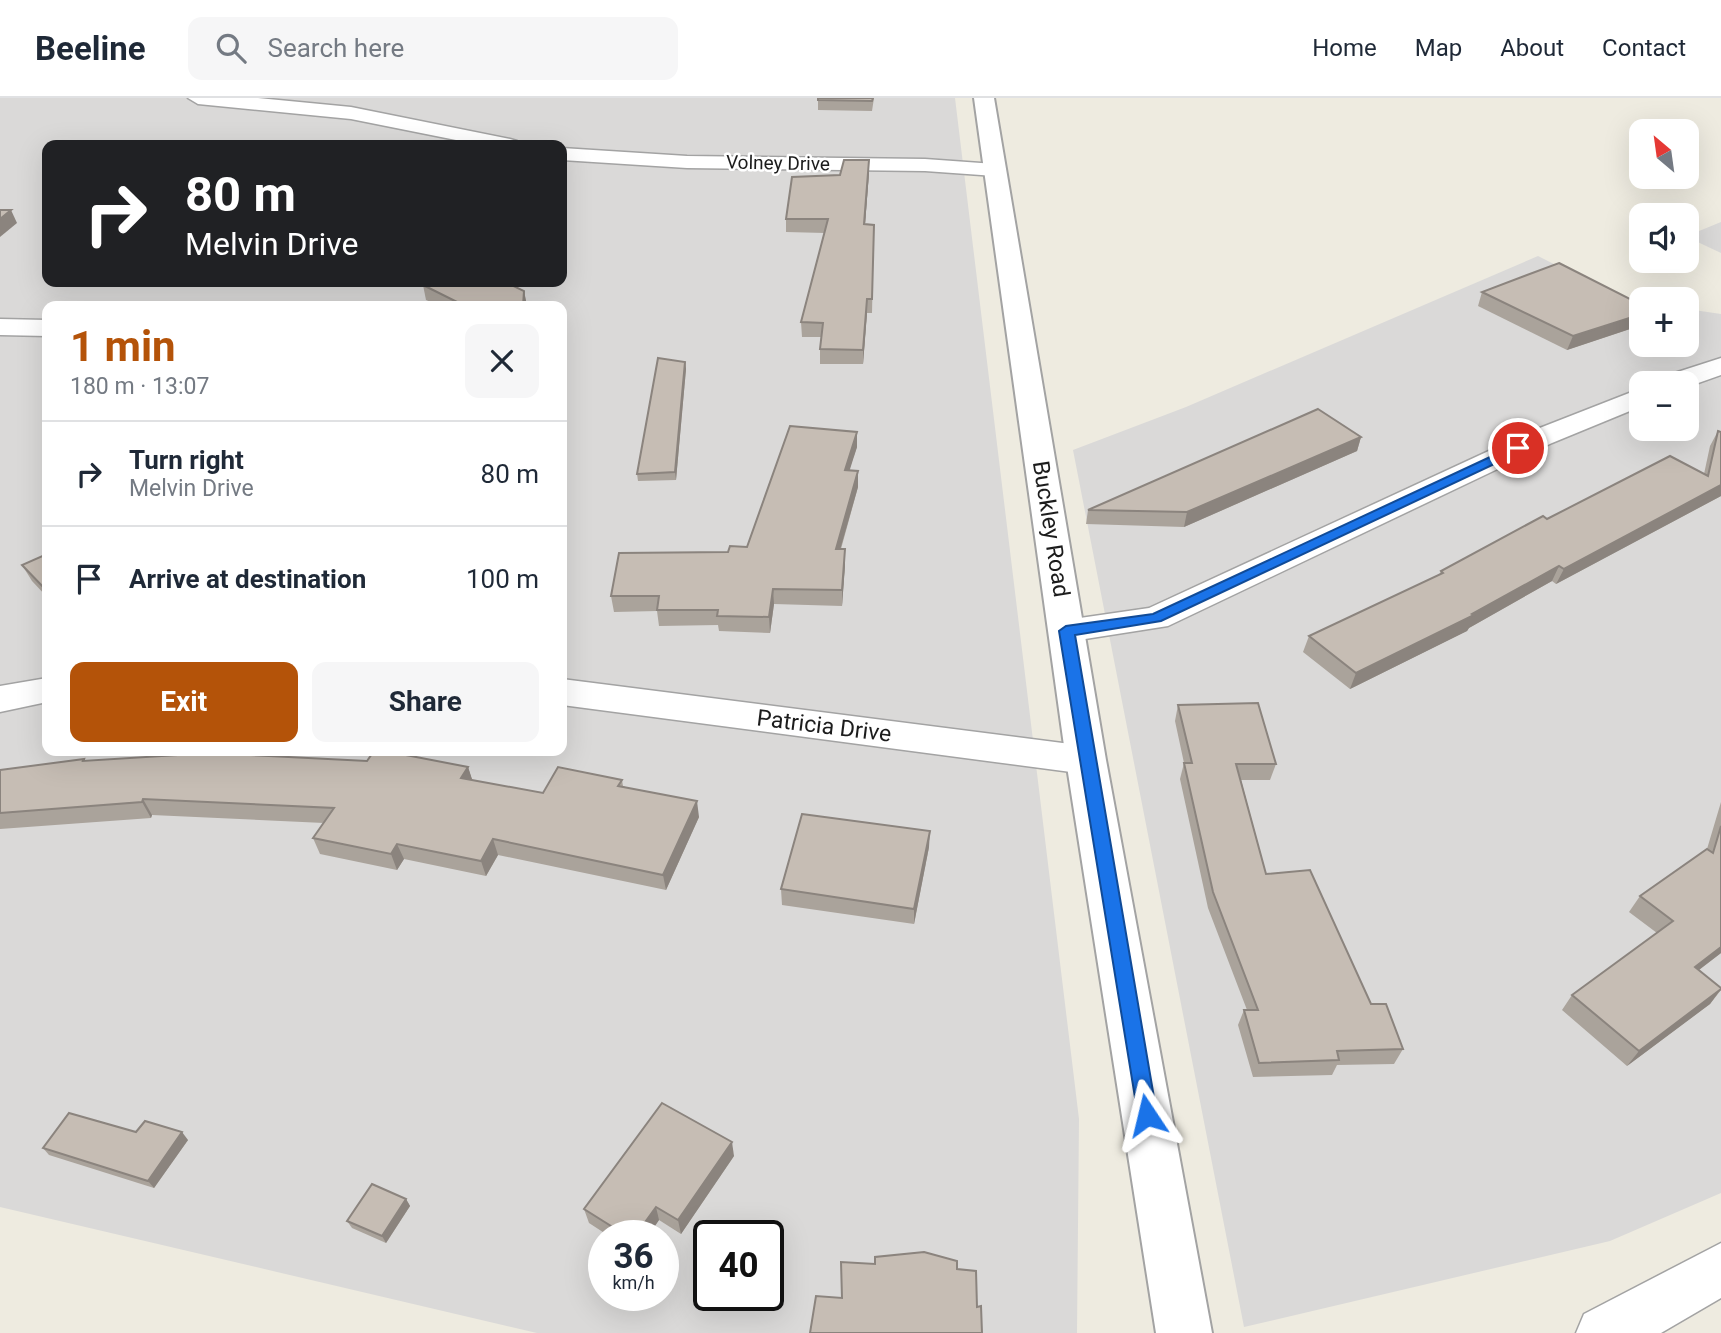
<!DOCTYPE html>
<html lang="en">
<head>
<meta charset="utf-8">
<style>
  :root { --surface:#fff; --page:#f6f6f7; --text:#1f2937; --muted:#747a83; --line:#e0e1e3; --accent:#b45309 }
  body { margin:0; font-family:Roboto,sans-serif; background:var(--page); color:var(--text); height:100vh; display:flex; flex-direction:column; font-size:26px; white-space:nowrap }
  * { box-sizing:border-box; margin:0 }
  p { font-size:23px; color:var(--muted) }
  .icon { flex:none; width:38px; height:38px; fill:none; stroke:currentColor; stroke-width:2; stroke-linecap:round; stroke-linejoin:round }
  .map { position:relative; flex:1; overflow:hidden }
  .drawer { position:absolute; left:42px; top:203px; width:525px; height:455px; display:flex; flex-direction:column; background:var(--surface); border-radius:14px; box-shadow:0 7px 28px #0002 }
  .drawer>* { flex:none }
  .hud { position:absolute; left:42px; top:42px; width:525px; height:147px; border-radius:14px; box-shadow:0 7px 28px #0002; background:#202124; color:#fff; overflow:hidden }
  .needle { width:46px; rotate:331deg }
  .buttons { position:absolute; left:1629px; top:21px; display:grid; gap:14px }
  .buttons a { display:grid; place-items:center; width:70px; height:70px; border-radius:14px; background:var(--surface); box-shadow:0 7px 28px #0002; font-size:35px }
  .speed { position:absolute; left:588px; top:1122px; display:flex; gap:14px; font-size:35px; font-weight:700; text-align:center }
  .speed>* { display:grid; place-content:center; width:91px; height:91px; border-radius:50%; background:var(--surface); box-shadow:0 7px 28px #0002; line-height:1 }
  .speed small { font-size:18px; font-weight:400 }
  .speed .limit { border:4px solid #111; border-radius:10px; background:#fff; color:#111 }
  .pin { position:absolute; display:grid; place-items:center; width:60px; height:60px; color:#fff; margin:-30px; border:4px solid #fff; border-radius:50%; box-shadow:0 2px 7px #0007 }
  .me { position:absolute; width:77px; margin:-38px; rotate:350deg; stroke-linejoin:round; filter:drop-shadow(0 0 5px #0008) }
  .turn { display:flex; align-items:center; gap:24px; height:147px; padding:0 28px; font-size:32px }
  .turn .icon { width:91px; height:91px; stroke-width:2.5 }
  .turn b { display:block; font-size:49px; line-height:60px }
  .round { display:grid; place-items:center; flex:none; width:74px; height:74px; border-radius:14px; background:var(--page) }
  .head { display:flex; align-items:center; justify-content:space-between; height:119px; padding:0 28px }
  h1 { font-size:42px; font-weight:700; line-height:52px; color:var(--accent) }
  .action { display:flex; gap:14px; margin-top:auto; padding:14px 28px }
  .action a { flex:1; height:80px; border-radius:14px; background:var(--accent); color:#fff; font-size:28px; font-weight:700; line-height:80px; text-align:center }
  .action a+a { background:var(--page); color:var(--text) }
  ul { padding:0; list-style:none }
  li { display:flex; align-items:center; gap:21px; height:105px; padding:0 28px; border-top:2px solid var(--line) }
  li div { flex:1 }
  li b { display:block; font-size:26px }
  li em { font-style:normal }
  header { display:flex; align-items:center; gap:42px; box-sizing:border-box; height:98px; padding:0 35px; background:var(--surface); border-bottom:2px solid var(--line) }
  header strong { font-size:33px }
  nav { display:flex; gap:38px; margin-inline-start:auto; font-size:24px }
  .search { width:490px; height:63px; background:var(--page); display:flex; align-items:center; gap:18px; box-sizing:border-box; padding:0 24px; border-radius:14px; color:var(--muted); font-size:26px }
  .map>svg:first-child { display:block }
  .residential { fill:#dad9d8; fill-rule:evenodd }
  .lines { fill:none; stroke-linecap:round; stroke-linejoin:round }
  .minor-casing { stroke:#a3a3a3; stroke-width:3 }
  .tertiary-casing { stroke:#a3a3a3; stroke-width:4 }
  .minor { fill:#fff; fill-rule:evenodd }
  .tertiary { fill:#fff; fill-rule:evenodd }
  .wall { fill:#aaa39b }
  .shaded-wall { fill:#8b847e }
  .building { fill:#c6bdb4; stroke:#8b847e; stroke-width:2 }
  .route { fill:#1a73e8; stroke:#114b97; stroke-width:2 }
  .labels { text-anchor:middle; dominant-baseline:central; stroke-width:5; stroke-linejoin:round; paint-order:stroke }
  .far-street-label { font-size:19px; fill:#1c1c1c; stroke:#fff }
  .street-label { font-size:23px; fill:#1c1c1c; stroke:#fff }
</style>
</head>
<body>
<header>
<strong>Beeline</strong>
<div class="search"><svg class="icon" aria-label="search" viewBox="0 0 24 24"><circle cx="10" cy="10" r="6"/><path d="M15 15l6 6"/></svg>Search here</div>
<nav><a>Home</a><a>Map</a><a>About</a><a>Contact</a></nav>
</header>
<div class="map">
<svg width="1721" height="1235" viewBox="0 0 1721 1235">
  <rect width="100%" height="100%" fill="#eeebe0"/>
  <!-- residential -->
  <g class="residential">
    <path d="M 0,0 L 955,0 L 1079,1021 L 1077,1235 L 537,1235 L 0,1109 ZM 47,47 L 562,47 L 562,184 L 47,184 ZM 47,208 L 562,208 L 562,653 L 47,653 ZM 604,1138 L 663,1138 L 663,1197 L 604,1197 ZM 709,1138 L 768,1138 L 768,1197 L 709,1197 Z"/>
    <polygon points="1721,124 1721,155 1687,139 1687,138"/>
    <path d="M 1538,158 L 1625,202 L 1641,205 L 1642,247 L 1687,247 L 1687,211 L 1721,216 L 1721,1095 L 1610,1143 L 1244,1229 L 1073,352 L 1186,309 ZM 1642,285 L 1687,285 L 1687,331 L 1642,331 Z"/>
  </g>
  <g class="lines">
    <defs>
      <g id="minor">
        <polygon points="188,0 258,0 351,9 510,41 517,43 520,47 481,47 351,21 198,6"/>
        <polygon points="562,50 687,58 925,61 995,66 1003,67 1006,72 1003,77 995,78 925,73 687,70 562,62"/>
        <polygon points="0,221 47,222 47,238 0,237"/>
        <polygon points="1721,260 1721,277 1687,289 1687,285 1658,285 1662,279"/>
        <polygon points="1642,290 1642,308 1552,345 1168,528 1066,544 1054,541 1049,533 1054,525 1066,522 1149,510 1532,333"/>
        <polygon points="47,580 47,604 0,614 0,588"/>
        <polygon points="562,581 1086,648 1099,652 1105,662 1099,672 1086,676 562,607"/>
        <polygon points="1721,1145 1721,1200 1661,1235 1576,1235 1584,1216"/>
      </g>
      <polygon id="tertiary" points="974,0 994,0 1106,662 1212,1235 1156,1235 1066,662"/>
    </defs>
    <!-- minor casing -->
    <use href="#minor" class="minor-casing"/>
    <!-- tertiary casing -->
    <use href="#tertiary" class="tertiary-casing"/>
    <!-- minor -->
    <use href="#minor" class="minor"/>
    <!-- tertiary -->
    <use href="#tertiary" class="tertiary"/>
  </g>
  <!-- wall -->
  <g class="wall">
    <polygon points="818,0 874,0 872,13 818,12"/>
    <polygon points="869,75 865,126 874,127 872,215 867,215 863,266 820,266 820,251 821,239 802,239 801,224 825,135 786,134 786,121"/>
    <polygon points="423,187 524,193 527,208 440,208 426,202"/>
    <polygon points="1482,194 1642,207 1642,227 1567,252 1478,208"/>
    <polygon points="685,264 686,271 676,382 638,383 637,376"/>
    <polygon points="1718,333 1721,334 1721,398 1556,486 1552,483 1469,530 1467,533 1350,591 1303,554 1309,538 1439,477 1441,473 1547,421 1704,376 1710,348"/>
    <polygon points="857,334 857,349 849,372 858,389 841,451 845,451 845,467 842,508 774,506 770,535 719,533 718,527 659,528 657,513 614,514 611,498 728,454 747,449"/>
    <polygon points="1361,339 1357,353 1184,429 1086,426 1088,412"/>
    <polygon points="47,456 47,499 32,483 22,467"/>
    <polygon points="1178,607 1276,666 1270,682 1241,682 1266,776 1371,906 1403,951 1394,966 1337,967 1332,977 1253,979 1238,927 1244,912 1247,912 1208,810 1180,681 1184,665 1175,623"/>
    <polygon points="84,661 85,662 468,669 472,682 543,695 622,682 623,688 699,719 666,792 498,757 486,778 404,761 397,772 320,756 313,740 324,725 152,717 151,720 0,731 0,672"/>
    <polygon points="1721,704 1721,855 1699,872 1721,892 1710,906 1627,968 1562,912 1572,897 1657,835 1629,814 1640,798 1707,751"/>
    <polygon points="929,749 914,826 782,807 781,791"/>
    <polygon points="136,1034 188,1042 154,1090 49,1057 43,1050"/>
    <polygon points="734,1058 681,1136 659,1122 648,1138 609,1138 589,1125 584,1111"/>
    <polygon points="406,1101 410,1108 386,1145 352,1130 347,1123"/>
  </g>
  <!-- shaded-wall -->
  <g class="shaded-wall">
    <polygon points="869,62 869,75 864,140 864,126"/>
    <polygon points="11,112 17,125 0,139 0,121"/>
    <polygon points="524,193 527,208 523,208"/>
    <polygon points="867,201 867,215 863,266 863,252"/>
    <polygon points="1642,216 1642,227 1567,252 1573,238"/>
    <polygon points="685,264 686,271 676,382 675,374"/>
    <polygon points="857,334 857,349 845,387 845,372"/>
    <polygon points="1361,339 1357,353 1184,429 1187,414"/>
    <polygon points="858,373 858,389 836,466 836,451"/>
    <polygon points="1721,387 1721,398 1556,486 1564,471"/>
    <polygon points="845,451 845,467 842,508 842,492"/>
    <polygon points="1559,468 1552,483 1469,530 1467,533 1350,591 1356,575 1472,516"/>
    <polygon points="773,491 774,506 770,535 769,519"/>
    <polygon points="468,669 473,684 461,680"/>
    <polygon points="143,701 152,717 151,720 142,704"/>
    <polygon points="697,703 699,719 666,792 663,777"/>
    <polygon points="930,733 929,749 914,826 914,811"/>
    <polygon points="493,741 498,757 486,778 481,763"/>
    <polygon points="397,746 404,761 397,772 391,756"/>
    <polygon points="1721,849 1721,855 1683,884 1695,869"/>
    <polygon points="1721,891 1710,906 1627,968 1639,953"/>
    <polygon points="182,1034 188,1042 154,1090 148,1083"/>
    <polygon points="732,1044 734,1058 681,1136 678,1122"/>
    <polygon points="406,1101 410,1108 386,1145 382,1138"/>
    <polygon points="656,1109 659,1122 648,1138 635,1138"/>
  </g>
  <!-- building -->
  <g class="building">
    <polygon points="818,0 873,0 872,3 818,2"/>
    <polygon points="844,62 869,62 864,126 874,127 872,201 867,201 863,252 820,251 823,225 801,224 828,121 786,121 792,79 840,77"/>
    <polygon points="0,112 11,112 0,121"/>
    <polygon points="1559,165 1642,207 1642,216 1573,238 1482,194"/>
    <polygon points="425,184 505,184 524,193 523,208 465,208 423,187"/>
    <polygon points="658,260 685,264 675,374 637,376"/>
    <polygon points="1318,311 1361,339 1187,414 1088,412"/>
    <polygon points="790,328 857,334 845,372 858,373 836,451 845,451 842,492 773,491 769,519 717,518 718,512 657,512 659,498 611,498 619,455 728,454 730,448 747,449"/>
    <polygon points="1718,333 1721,334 1721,387 1564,471 1559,468 1472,516 1474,517 1356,575 1309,538 1443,475 1441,473 1543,418 1547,421 1670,358 1708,378"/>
    <polygon points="47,456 47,493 22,467"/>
    <polygon points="1258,605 1276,666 1236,666 1266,776 1310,772 1371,906 1386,906 1403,951 1337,953 1339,962 1259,965 1244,912 1258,912 1213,794 1184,665 1192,665 1178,607"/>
    <polygon points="374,653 385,653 468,669 461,680 543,695 558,669 622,682 618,688 697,703 663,777 493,741 481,763 397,746 391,756 313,740 334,710 143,701 142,704 0,715 0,672 84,661 83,663 210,655 367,663"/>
    <polygon points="802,716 930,733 914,811 781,791"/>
    <polygon points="1721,728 1721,849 1695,869 1721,890 1721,891 1639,953 1572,897 1673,823 1640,798 1707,751 1713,755"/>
    <polygon points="662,1005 732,1044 678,1122 656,1109 635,1138 627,1138 584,1111"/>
    <polygon points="69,1015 136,1034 145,1023 182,1034 148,1083 43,1050"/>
    <polygon points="372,1086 406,1101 382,1138 347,1123"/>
    <polygon points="924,1154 957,1163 957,1171 976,1173 977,1209 981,1208 982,1235 810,1235 816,1198 842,1200 841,1164 875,1166 875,1159"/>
  </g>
  <!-- route -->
  <polygon class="route" points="1518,346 1524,350 1522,353 1161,523 1075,537 1157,1017 1154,1024 1147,1026 1139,1024 1059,533 1066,528 1153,516"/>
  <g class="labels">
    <!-- far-street labels -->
    <g class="far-street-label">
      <text transform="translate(778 65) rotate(1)">Volney Drive</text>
    </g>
    <!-- street labels -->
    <g class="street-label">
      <text transform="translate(1051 431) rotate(81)">Buckley Road</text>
      <text transform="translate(824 628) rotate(7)">Patricia Drive</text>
    </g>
  </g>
</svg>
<div class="buttons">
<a><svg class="needle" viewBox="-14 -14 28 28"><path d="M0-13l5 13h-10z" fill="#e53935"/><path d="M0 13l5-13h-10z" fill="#747a83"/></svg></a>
<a><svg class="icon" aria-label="sound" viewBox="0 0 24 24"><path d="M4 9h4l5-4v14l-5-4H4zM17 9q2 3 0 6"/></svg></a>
<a>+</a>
<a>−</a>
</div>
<div class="speed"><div>36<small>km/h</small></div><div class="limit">40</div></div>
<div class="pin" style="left:1518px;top:350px;background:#d93025"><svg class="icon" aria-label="arrive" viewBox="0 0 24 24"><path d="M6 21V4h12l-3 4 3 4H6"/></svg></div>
<svg class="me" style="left:1147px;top:1017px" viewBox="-20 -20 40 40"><path d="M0-17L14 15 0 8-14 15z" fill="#1a73e8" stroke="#fff" stroke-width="4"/></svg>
<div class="hud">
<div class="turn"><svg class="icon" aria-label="right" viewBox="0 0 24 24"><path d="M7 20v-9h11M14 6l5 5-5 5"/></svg><div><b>80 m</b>Melvin Drive</div></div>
</div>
<section class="drawer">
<div class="head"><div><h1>1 min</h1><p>180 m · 13:07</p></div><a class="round"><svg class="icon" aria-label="close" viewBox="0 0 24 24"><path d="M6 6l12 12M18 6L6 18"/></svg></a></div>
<ul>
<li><svg class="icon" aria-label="right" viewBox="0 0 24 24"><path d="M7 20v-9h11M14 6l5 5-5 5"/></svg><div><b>Turn right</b><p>Melvin Drive</p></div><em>80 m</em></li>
<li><svg class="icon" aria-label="arrive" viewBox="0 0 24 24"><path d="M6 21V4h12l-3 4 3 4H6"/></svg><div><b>Arrive at destination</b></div><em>100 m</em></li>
</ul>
<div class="action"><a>Exit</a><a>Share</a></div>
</section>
</div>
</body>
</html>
